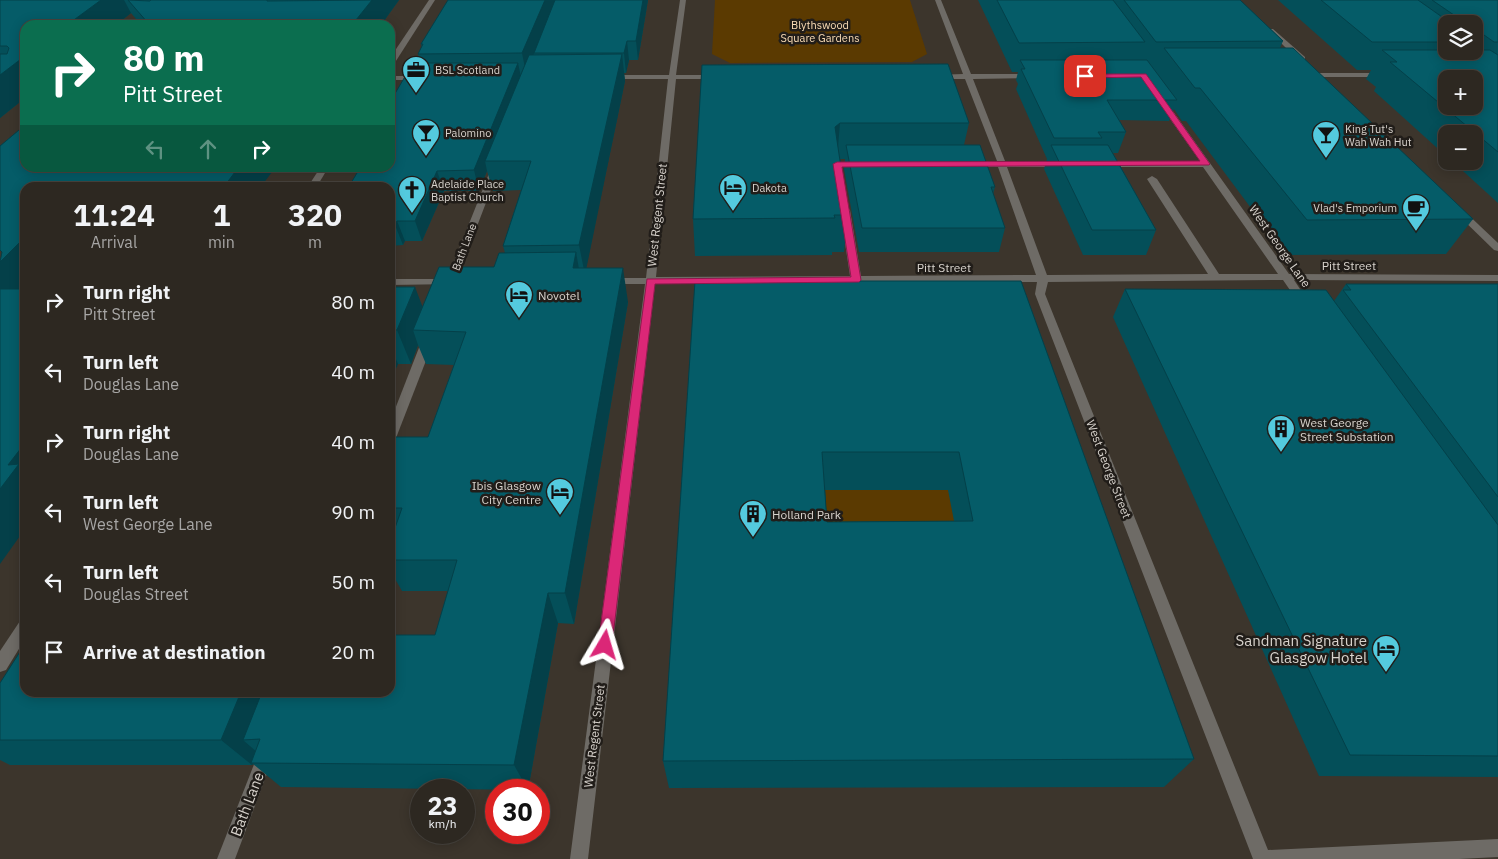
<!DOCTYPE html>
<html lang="en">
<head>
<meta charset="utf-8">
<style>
  :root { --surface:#2d2821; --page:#39342e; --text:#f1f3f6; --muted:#a7a6a5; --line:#48443f }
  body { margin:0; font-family:"IBM Plex Sans",sans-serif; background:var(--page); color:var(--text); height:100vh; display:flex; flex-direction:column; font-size:19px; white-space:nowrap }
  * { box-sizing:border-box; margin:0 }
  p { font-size:16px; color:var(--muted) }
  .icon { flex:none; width:28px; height:28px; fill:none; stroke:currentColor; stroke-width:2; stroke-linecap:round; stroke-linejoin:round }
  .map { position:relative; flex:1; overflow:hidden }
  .side { position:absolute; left:20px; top:182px; width:375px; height:515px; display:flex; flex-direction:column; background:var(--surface); border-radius:15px; box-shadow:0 2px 12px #0003,0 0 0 1px var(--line) }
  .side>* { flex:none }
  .top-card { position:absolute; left:20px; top:20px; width:375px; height:152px; border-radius:15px; box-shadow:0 2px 12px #0003,0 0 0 1px var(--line); background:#0b6e4f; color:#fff; overflow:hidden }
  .buttons { position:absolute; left:1438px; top:15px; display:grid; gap:10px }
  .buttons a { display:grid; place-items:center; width:45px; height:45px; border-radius:10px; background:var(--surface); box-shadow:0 2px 12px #0003,0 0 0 1px var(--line); font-size:25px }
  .speed { position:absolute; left:410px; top:779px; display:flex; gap:10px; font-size:25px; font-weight:700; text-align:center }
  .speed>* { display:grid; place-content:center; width:65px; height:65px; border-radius:50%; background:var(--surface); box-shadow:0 2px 12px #0003,0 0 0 1px var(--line); line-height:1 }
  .speed small { font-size:12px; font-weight:400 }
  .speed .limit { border:8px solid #d22; background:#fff; color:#111 }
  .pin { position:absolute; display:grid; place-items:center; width:42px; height:42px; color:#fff; margin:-21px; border-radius:10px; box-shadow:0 2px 8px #0006 }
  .me { position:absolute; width:55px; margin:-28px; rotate:7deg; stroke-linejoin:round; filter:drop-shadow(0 0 4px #0008) }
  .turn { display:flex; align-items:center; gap:18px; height:105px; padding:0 20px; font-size:22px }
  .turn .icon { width:65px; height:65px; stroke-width:2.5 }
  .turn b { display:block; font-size:35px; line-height:42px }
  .lanes { display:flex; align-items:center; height:48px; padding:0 20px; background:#0003; justify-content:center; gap:25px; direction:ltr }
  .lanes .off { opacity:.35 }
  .eta { display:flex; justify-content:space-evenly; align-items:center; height:85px; text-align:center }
  .eta b { font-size:30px; font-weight:700; line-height:35px }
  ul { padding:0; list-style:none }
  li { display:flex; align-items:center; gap:15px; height:70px; padding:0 20px }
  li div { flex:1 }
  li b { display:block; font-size:19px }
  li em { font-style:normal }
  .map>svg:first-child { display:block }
  .green { fill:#5b3a01 }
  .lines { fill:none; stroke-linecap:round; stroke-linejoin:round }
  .minor { fill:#6e6b66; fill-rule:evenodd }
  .wall { fill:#044f59; fill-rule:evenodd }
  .shaded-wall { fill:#044049 }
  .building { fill:#055c68; stroke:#044049; fill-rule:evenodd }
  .route { fill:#db2777; stroke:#8e194d }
  .labels { text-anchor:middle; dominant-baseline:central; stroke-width:5; stroke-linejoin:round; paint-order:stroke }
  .far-park-label { font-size:11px; fill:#fadcb5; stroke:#211d19 }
  .far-poi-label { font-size:11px; fill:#d8d3cd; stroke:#211d19; text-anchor:start }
  .far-street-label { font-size:11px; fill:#d8d3cd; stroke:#211d19 }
  .street-label { font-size:12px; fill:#d8d3cd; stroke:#211d19 }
  .poi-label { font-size:12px; fill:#d8d3cd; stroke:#211d19; text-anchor:start }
  .near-poi-label { font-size:15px; fill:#d8d3cd; stroke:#211d19; text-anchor:end }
  .near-street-label { font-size:15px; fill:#d8d3cd; stroke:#211d19 }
</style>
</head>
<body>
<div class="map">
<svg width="1498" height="859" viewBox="0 0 1498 859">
  <rect width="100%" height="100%" fill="#3c352c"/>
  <!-- green -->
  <g class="green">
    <polygon points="715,0 910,0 927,54 912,62 730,63 712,54"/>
    <polygon points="818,490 948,490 987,518 823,557"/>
  </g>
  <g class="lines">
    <!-- minor -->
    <g class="minor">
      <polygon points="429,0 435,0 394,64 390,66 390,58"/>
      <polygon points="680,0 686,0 676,75 717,75 721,77 717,79 676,79 656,277 850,276 840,210 845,207 850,210 861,276 1036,275 998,167 971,167 967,164 971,161 997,161 965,79 935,79 931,77 935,75 963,74 935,0 941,0 971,74 1032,74 1036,76 1032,78 973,79 1005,161 1061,161 1065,164 1061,167 1007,167 1047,275 1208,274 1147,179 1152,176 1157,179 1219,274 1278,274 1203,167 1103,167 1099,164 1103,161 1200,161 1158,102 1162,100 1165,100 1289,274 1498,275 1498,281 1294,280 1310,304 1305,307 1301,306 1283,280 1048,282 1045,294 1268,850 1498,839 1498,857 1459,859 1253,859 1035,294 1037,282 655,284 588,859 570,859 645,284 608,284 603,281 608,278 646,278 668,79 607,79 603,77 607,75 669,75"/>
      <polygon points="1269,29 1273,29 1305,57 1305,61 1299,61 1269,31"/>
      <polygon points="1302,73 1385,73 1389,75 1385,77 1302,77"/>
      <polygon points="390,76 420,76 424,78 420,80 390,80"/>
      <polygon points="496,163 500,166 455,284 390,285 390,279 447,279 492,166"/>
      <polygon points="320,168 328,168 316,188 307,188"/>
      <polygon points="1458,207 1461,208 1498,243 1498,251 1494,250 1455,212 1455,208"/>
      <polygon points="428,336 434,340 396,438 394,441 390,443 390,422 422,340"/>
      <polygon points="25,619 25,639 6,670 0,672 0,651 20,621"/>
      <polygon points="266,747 272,749 274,755 235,859 217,859 260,749"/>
    </g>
  </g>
  <!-- wall -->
  <g class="wall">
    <polygon points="0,0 399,0 381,25 141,25 131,13 0,118"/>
    <polygon points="648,0 638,60 629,60 626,73 624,73 625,81 586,268 628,302 574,624 558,623 528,790 281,787 253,764 252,765 10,765 0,760 0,683 25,692 390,692 435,635 448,591 402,591 390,570 390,437 428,437 454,365 426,364 418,345 411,364 398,364 392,377 390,377 390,287 422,307 494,267 505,253 503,246 521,190 493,191 487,171 479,191 444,191 422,241 405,241 403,245 390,246 390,188 420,63 418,54 422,47 421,44"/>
    <polygon points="978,0 1240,0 1283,41 1280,48 1473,219 1446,254 1286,255 1186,121 1182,121 1174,109 1169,121 1119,120 1126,132 1118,153 1113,153 1156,230 1146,255 1083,255 1044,169 1047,159 1016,89 1018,84 1016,80 1018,72 1012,72"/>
    <path d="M 1278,0 L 1498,0 L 1498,203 L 1452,161 L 1474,161 L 1474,134 L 1446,134 L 1446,156 L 1374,91 L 1376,87 L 1366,79 L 1371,70 L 1357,70 ZM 1446,24 L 1474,24 L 1474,51 L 1446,51 Z"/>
    <polygon points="702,65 969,123 964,145 995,187 993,194 1005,228 999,252 859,252 844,169 845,159 840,159 848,215 844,252 832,252 832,255 695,256 693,219"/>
    <path d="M 695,281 L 1021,281 L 1194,759 L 1164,787 L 669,788 L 663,761 ZM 825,490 L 948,490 L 954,521 L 827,522 Z"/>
    <polygon points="1346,284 1498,284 1498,777 1319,776 1113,317 1125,289 1334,301"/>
  </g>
  <!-- shaded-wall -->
  <g class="shaded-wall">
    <polygon points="101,0 124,0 131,13 116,25 67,25"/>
    <polygon points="372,0 399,0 381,25 352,25"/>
    <polygon points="545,0 556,0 526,73 522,53"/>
    <polygon points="643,0 648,0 638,60 636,41"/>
    <polygon points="627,41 629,60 626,73 624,53"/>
    <polygon points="622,54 625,81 585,275 579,245"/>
    <polygon points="25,56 25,98 0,118 0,75"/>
    <polygon points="518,63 522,82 485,161 487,171 479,191 474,170"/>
    <polygon points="840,123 837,159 835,127"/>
    <polygon points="238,168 275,168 260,188 223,188"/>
    <polygon points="437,171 444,191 422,241 415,221"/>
    <polygon points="397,221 405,241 403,245 395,225"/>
    <polygon points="25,237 25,292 0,328 0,262"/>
    <polygon points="576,252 582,286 573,268"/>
    <polygon points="623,268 628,302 574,624 565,593"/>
    <polygon points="415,287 428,321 413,330 418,345 411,364 397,330"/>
    <polygon points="390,346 398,364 392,377 390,371"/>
    <polygon points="25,443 25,529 0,564 0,489 8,465"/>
    <polygon points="548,593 558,623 528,790 514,765"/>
    <polygon points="241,692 281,692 260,739 243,740 257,752 251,763 253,764 252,765 221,740"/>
  </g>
  <!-- building -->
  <g class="building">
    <polygon points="0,0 101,0 67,25 25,25 25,56 0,75 0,54 7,54 9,48 7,46 0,46"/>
    <polygon points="128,0 150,1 151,0 267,0 267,1 372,0 352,25 145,25 148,23"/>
    <polygon points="448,0 545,0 522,53 418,54 423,44 421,44"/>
    <polygon points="555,0 643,0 636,41 627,41 624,53 534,53"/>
    <polygon points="997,0 1113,0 1145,42 1019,43"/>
    <polygon points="1124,0 1240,0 1283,41 1156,42"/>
    <polygon points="1321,0 1418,0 1452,24 1446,24 1446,42 1372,42"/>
    <polygon points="1432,0 1498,0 1498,42 1494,42 1474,28 1474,24 1467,24"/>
    <polygon points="1474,39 1478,42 1474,42"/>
    <polygon points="1164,48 1293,48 1473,219 1307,220 1200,88 1195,88"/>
    <path d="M 1382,50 L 1446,50 L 1446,51 L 1474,51 L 1474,50 L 1490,50 L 1498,55 L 1498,152 L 1390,62 L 1397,62 ZM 1446,79 L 1474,79 L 1474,106 L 1446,106 Z"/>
    <polygon points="622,54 579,245 503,246 531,161 485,161 529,55"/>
    <polygon points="1020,60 1147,60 1177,100 1107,100 1126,132 1098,132 1102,138 1054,138 1021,69 1025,69"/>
    <polygon points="413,63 518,63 474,170 437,171 415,221 397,221 395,225 390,225 390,188 348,188 360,168 390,168 390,102"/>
    <polygon points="948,64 969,123 840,123 835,127 848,215 834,215 835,218 693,219 702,65"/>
    <polygon points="25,125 25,168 238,168 223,188 25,188 25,237 0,262 2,252 0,250 0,146"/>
    <polygon points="846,145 980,145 995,187 991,187 1005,228 862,228"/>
    <polygon points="1051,145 1108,145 1156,230 1092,230"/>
    <polygon points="576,252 573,268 623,268 565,593 548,593 514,765 251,763 260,739 243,740 262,692 390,692 390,635 435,635 457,560 390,560 390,542 402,508 390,508 390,437 428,437 466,332 413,330 439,267 494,267 499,253"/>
    <path d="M 695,281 L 1021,281 L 1194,759 L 663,761 ZM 822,452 L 959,452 L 973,521 L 827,522 Z"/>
    <polygon points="1346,284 1498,284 1498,497 1343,290 1351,290"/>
    <polygon points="390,287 415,287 397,330 390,330"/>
    <polygon points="0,289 25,289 25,443 8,465 19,464 0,489"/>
    <polygon points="1125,289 1326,290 1498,525 1498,756 1350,755"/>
    <polygon points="25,644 25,692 241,692 221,740 0,740 0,683"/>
  </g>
  <!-- route -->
  <polygon class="route" points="1082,74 1146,74 1210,164 1209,165 842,167 861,280 859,282 655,284 612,645 610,650 605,651 600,650 598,645 647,279 851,277 833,164 837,162 1200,161 1141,77 1085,78 1082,77"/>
  <!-- icons -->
  <defs>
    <symbol id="office-pin" viewBox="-11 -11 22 30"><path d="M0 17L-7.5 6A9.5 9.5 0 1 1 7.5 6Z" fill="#54cade" stroke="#211d19"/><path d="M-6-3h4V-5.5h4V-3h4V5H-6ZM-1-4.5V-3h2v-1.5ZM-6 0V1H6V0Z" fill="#111"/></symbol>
    <symbol id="bar-pin" viewBox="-11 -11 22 30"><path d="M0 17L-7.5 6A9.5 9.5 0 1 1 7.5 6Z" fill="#54cade" stroke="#211d19"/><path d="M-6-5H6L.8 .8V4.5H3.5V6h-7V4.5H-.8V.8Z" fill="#111"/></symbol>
    <symbol id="hotel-pin" viewBox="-11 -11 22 30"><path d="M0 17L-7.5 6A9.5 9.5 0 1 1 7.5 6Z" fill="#54cade" stroke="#211d19"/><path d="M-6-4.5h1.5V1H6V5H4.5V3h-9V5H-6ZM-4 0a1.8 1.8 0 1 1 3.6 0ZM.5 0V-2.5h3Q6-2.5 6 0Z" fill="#111"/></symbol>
    <symbol id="church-pin" viewBox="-11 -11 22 30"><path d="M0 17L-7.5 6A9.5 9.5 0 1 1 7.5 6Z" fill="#54cade" stroke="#211d19"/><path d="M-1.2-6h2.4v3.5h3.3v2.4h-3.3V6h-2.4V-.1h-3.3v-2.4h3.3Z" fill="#111"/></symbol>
    <symbol id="cafe-pin" viewBox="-11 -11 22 30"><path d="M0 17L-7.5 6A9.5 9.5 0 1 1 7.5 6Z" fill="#54cade" stroke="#211d19"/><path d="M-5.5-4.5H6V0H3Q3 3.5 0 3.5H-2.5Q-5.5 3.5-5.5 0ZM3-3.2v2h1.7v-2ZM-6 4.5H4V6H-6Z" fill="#111"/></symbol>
    <symbol id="building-pin" viewBox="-11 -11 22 30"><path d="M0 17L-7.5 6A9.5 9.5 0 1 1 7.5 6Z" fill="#54cade" stroke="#211d19"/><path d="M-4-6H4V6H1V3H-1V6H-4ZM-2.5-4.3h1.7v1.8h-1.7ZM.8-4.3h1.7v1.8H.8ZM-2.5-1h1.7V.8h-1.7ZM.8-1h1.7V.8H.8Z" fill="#111"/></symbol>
  </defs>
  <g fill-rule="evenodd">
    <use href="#office-pin" x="400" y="54" width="32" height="43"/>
    <use href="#bar-pin" x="410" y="117" width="32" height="43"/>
    <use href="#bar-pin" x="1310" y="119" width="32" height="43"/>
    <use href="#hotel-pin" x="717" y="172" width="32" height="43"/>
    <use href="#church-pin" x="396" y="174" width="32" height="43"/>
    <use href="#cafe-pin" x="1400" y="192" width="32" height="43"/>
    <use href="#hotel-pin" x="503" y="279" width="32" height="43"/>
    <use href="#building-pin" x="1265" y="413" width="32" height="43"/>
    <use href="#hotel-pin" x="544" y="476" width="32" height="43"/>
    <use href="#building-pin" x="737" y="498" width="32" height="43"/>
    <use href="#hotel-pin" x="1370" y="633" width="32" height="43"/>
  </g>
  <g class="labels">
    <!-- far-park labels -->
    <g class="far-park-label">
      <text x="820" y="25">Blythswood<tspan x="820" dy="13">Square Gardens</tspan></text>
    </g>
    <!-- far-poi labels -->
    <g class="far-poi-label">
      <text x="435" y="70">BSL Scotland</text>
      <text x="1345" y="129">King Tut's<tspan x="1345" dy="13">Wah Wah Hut</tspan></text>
      <text x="445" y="133">Palomino</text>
      <text x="431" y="184">Adelaide Place<tspan x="431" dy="13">Baptist Church</tspan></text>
      <text x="752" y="188">Dakota</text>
      <text x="1397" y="208" text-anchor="end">Vlad's Emporium</text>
    </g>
    <!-- far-street labels -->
    <g class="far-street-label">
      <text transform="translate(464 247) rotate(-69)">Bath Lane</text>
    </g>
    <!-- street labels -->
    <g class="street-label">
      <text transform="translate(657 215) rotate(-84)">West Regent Street</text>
      <text transform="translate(1280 246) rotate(55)">West George Lane</text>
      <text x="1349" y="265">Pitt Street</text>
      <text x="944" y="267">Pitt Street</text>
      <text transform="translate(1109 469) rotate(69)">West George Street</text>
      <text transform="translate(594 736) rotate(-83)">West Regent Street</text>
    </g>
    <!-- poi labels -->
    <g class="poi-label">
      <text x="538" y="295">Novotel</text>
      <text x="1300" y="422">West George<tspan x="1300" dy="14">Street Substation</tspan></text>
      <text x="541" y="485" text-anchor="end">Ibis Glasgow<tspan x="541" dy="14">City Centre</tspan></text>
      <text x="772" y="514">Holland Park</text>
    </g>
    <!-- near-poi labels -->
    <g class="near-poi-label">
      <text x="1367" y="640">Sandman Signature<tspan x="1367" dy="17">Glasgow Hotel</tspan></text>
    </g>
    <!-- near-street labels -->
    <g class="near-street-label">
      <text transform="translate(247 804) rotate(-69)">Bath Lane</text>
    </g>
  </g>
</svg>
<div class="buttons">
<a><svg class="icon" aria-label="layers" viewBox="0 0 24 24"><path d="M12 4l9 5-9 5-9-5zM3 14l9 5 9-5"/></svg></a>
<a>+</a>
<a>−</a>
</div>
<div class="speed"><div>23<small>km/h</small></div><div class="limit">30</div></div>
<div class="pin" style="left:1085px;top:76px;background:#d93025"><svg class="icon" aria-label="arrive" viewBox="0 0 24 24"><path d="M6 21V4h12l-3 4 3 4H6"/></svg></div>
<svg class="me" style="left:605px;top:645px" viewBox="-20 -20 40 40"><path d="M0-17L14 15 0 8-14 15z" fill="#db2777" stroke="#fff" stroke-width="4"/></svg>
<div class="top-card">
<div class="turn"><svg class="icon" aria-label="right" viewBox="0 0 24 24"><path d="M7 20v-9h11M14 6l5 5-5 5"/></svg><div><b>80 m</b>Pitt Street</div></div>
<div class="lanes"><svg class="icon off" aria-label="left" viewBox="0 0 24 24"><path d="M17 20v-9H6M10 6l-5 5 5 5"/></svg><svg class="icon off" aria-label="ahead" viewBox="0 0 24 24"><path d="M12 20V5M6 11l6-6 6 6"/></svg><svg class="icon" aria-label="right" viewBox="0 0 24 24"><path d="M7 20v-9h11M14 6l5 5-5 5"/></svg></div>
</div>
<section class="side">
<div class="eta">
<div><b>11:24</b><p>Arrival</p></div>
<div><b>1</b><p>min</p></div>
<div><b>320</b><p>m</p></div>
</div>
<ul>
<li><svg class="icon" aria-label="right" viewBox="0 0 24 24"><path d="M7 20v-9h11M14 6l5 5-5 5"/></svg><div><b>Turn right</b><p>Pitt Street</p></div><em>80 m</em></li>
<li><svg class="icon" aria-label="left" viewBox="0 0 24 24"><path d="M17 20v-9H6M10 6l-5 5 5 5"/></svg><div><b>Turn left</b><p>Douglas Lane</p></div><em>40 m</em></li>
<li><svg class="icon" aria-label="right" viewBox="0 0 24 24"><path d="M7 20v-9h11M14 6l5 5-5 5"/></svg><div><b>Turn right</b><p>Douglas Lane</p></div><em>40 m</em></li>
<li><svg class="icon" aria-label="left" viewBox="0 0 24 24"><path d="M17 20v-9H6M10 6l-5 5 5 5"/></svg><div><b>Turn left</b><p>West George Lane</p></div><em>90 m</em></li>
<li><svg class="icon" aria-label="left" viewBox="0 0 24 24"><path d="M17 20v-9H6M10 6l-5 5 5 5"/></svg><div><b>Turn left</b><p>Douglas Street</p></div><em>50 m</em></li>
<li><svg class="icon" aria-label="arrive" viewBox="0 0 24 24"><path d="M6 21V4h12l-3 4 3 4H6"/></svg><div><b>Arrive at destination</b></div><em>20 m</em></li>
</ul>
</section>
</div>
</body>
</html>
